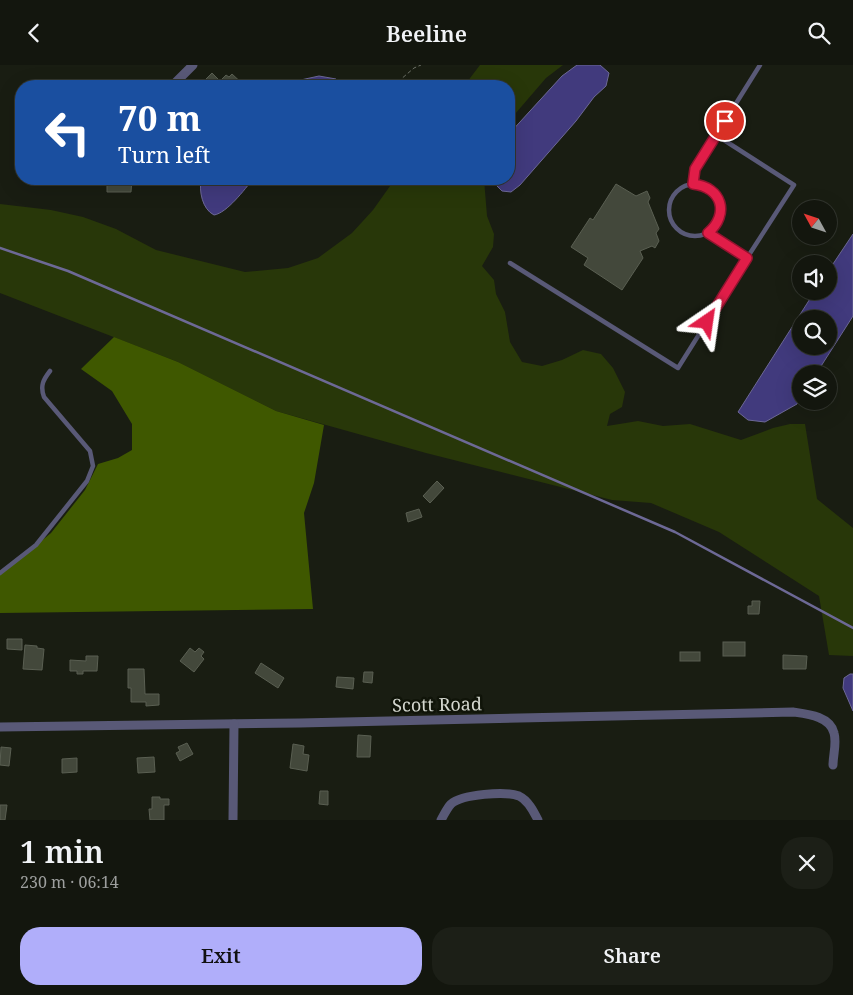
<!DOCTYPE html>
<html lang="en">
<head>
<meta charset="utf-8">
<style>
  :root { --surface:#13160e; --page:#1c1f17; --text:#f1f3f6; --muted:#9d9f9e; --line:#32352e; --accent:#b0aefa }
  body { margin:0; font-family:"Noto Serif",serif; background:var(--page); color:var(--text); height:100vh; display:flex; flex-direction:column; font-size:19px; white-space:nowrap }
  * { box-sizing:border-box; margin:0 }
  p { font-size:16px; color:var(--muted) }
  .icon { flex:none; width:28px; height:28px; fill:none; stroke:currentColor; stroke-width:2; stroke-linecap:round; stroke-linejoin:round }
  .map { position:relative; height:755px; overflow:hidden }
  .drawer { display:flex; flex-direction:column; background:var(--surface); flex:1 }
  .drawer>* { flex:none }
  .guide { position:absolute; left:15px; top:15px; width:500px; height:105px; border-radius:20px; box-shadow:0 5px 20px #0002,0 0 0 1px var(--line); background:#1a4fa0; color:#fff; overflow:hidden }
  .needle { width:32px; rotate:310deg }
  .controls { position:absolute; left:792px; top:135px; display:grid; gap:10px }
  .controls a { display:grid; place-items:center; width:45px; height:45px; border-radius:50%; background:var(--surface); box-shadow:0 5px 20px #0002,0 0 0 1px var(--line); font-size:25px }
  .pin { position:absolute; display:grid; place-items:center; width:42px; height:42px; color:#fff; margin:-21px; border:2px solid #fff; border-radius:50%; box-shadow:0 1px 5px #0007 }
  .me { position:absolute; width:55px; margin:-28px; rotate:32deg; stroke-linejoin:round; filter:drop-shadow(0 0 4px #0008) }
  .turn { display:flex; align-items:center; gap:18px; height:105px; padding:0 20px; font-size:22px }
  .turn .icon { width:65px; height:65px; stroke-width:2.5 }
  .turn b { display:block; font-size:35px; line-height:42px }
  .round { display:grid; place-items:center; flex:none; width:52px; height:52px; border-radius:20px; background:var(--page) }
  .headline { display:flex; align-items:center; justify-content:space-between; height:85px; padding:0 20px }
  h1 { font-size:30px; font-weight:600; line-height:38px }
  .primary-button { display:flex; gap:10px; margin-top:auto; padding:10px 20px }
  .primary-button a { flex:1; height:58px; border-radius:20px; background:var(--accent); color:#111; font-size:20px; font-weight:600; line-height:58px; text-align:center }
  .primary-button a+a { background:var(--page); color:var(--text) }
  header { display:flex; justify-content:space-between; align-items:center; height:65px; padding:0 20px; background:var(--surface); font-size:22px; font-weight:600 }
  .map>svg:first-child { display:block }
  .green { fill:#283709 }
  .forest { fill:#3f5800 }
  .water { fill:#413a7d; stroke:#6d6996; fill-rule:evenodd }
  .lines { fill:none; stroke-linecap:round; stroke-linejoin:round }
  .stream { stroke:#6d6996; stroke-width:2.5 }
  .building { fill:#43483b; stroke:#5a5f52 }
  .path { stroke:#6c7066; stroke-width:1; stroke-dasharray:4 2.5; stroke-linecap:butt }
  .lane { stroke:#595977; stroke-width:4.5 }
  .street { stroke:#595977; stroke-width:9 }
  .route-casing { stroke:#92132f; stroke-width:12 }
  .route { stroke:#e11d48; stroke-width:9 }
  .labels { text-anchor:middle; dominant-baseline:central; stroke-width:5; stroke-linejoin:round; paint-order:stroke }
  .street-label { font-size:18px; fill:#d4d7cf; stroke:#101409 }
</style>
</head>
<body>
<header><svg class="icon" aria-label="back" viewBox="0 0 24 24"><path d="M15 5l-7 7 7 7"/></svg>Beeline<svg class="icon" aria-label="search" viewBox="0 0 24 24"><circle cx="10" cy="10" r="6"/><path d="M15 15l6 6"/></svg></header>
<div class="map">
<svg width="853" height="755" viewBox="0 0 853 755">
  <rect width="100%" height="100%" fill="#191d12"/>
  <!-- green -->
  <g class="green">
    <polygon points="480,0 563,0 546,13 509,56 509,21 464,21"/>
    <polygon points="395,114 484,114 487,151 494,169 493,182 482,201 494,215 496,229 505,247 510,277 522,297 542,301 562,295 583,285 601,289 613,303 625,327 622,342 610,349 607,361 638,356 663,361 690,359 741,375 773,363 790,359 805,359 817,434 853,463 853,591 829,590 819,531 719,467 651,438 612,435 426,388 276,346 178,297 0,228 0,139 51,145 83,152 116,164 156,185 245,207 288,203 318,193 352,168 373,145"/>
  </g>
  <!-- forest -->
  <polygon class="forest" points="114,272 178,297 276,346 324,360 314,418 304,448 313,544 0,548 0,510 51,468 85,425 98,399 118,393 132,385 132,359 112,326 81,304"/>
  <!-- water -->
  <g class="water">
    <polygon points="577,0 600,0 609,8 606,21 594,32 576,56 520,120 511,127 502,126 494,118 493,114 509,114 509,69 562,11"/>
    <polygon points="319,11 336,14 336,21 288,21 296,16"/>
    <path d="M 201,114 L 253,114 C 245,124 227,148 214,150 C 202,144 199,126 201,114 Z"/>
    <path d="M 853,169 L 853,251 L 816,309 L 801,309 L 801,332 L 797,339 L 765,357 L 748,355 L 738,347 L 815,226 L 829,226 L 829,205 ZM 801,254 L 829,254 L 829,281 L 801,281 Z"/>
    <polygon points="850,609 853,609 853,646 843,623 844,613"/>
  </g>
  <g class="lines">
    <!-- stream -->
    <polyline class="stream" points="0,183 68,206 675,467 853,563"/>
  </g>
  <!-- building -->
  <g class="building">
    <polygon points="212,8 220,16 226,10 229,12 232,9 245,21 211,21 205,15"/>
    <polygon points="107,114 132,114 131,127 107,127"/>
    <polygon points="616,119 636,131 647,126 650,133 648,137 659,164 656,168 659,176 655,183 652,181 640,186 643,193 622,225 584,200 588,193 571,182 590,153 593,155"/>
    <polygon points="437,416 444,423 430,438 423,431"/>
    <polygon points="419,444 422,452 408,457 406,448"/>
    <polygon points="752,536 760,536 759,549 748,549 748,541 752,541"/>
    <polygon points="7,574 22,574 22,585 7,584"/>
    <rect x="723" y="577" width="22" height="14"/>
    <polygon points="25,580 37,581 37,583 44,584 42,605 23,604"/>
    <polygon points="190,583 195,587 199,583 204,587 201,591 204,594 194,607 180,596"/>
    <rect x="680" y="587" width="20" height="9"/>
    <polygon points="783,590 807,591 806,604 783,604"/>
    <polygon points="86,591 98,591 97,606 83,606 83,609 77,609 77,606 70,606 70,595 86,596"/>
    <polygon points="261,598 284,613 278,623 255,608"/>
    <polygon points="128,604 144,604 145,629 159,629 159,640 146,641 146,637 131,637 131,623 128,623"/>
    <polygon points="364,607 373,607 372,618 363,617"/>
    <polygon points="337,612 354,613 353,624 336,622"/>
    <polygon points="358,670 371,671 370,692 357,692"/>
    <polygon points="187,678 193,689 180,696 176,688 180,686 178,682"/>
    <polygon points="293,679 304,681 303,689 309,690 307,706 290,703"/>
    <polygon points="1,682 11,683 9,701 0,700"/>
    <polygon points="154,692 155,707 138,708 137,693"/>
    <polygon points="77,693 77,707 62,708 62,694"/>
    <polygon points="320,726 328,726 328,740 319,739"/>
    <polygon points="152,732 160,732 160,734 169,734 169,740 164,740 164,755 150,755 149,744 152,744"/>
    <polygon points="0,740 7,740 5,755 0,755"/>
  </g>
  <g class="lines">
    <!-- path -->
    <polyline class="path" points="393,21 414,3 421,0"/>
    <!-- lane -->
    <g class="lane">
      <polyline points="716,70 794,120 747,193"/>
      <polyline points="693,119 695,104 760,0"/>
      <circle cx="695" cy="145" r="26"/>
      <polyline points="510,198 678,303 747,193 708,168"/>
      <path d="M 0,508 L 36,480 L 87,416 L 93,401 L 90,386 L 44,332 C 40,321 43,315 50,306"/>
    </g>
    <!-- street -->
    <g class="street">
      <polyline points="172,21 193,0"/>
      <path d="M 0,662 L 300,658 L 793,647 C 807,649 830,651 834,668 C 837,678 833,690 833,700"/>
      <polyline points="233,755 234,659"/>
      <path d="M 441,755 C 444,750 447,743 451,739 C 462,729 506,726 519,731 C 528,735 534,747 538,755"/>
    </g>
  </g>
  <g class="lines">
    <defs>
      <path id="route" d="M 707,257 L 747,193 L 708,168 C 730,149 722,122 693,119 L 695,104 L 725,56"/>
    </defs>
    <!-- route casing -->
    <use href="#route" class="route-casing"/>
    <!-- route -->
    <use href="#route" class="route"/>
  </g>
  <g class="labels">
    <!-- street labels -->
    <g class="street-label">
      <text transform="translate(437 639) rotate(-1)">Scott Road</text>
    </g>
  </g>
</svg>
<div class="controls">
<a><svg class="needle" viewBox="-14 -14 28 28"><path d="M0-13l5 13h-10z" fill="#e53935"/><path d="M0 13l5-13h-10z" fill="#9d9f9e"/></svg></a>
<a><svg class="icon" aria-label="sound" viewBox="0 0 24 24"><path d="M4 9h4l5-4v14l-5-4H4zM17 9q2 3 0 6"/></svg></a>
<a><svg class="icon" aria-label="search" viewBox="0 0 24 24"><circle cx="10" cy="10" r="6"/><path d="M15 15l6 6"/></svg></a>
<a><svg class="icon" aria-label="layers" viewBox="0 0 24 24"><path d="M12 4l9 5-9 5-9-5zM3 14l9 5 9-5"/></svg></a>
</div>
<div class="pin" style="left:725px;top:56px;background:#d93025"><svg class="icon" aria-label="arrive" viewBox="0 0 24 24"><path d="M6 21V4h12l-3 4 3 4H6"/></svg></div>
<svg class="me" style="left:707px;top:257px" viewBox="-20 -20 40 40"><path d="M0-17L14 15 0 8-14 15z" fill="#e11d48" stroke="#fff" stroke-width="4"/></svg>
<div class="guide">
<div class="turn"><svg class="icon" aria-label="left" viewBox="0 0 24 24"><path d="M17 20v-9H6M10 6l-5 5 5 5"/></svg><div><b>70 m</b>Turn left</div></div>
</div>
</div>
<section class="drawer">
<div class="headline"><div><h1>1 min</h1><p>230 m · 06:14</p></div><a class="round"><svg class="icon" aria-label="close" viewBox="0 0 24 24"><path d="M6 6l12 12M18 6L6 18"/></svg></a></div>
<div class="primary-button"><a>Exit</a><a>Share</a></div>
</section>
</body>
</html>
